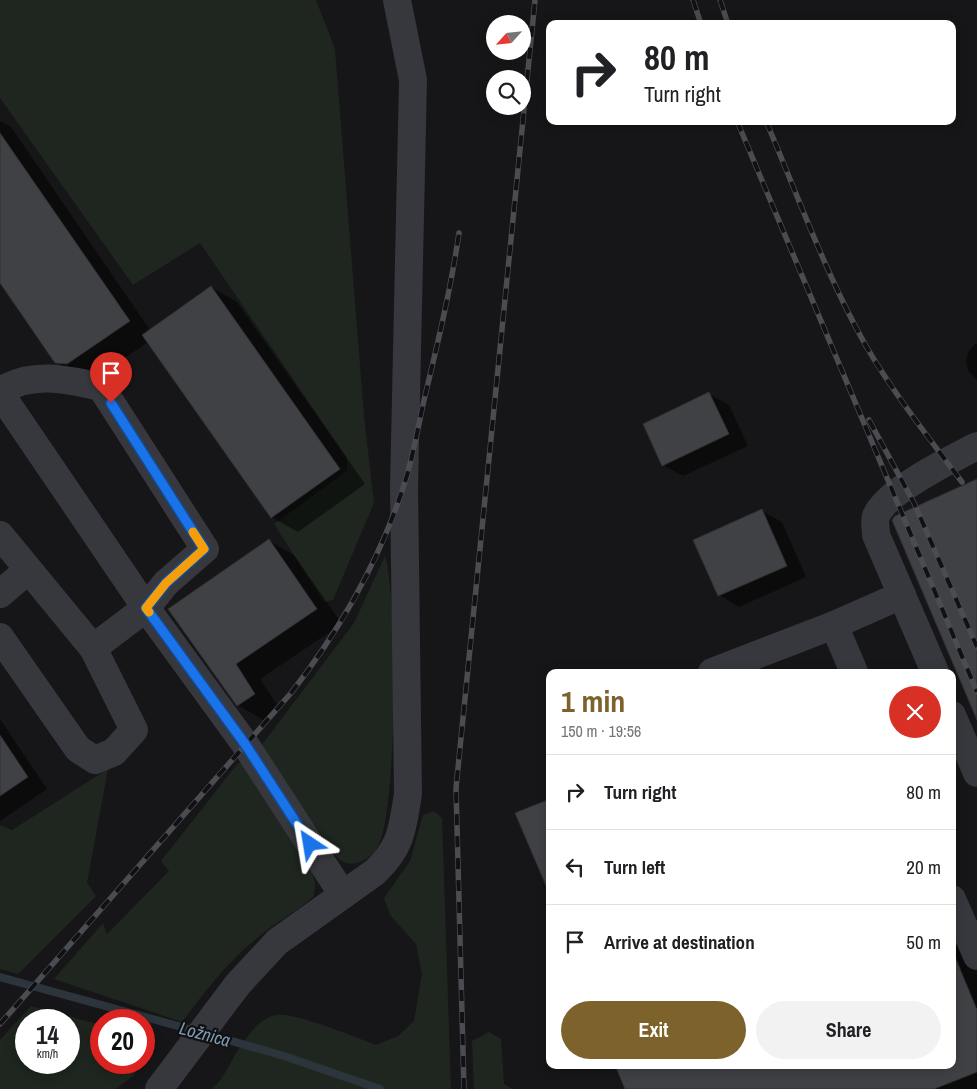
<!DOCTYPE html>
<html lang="en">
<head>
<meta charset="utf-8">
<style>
  :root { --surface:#fff; --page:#f2f2f2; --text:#202124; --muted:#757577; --line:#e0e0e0; --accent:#7e622b }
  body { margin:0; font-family:"Archivo Narrow",sans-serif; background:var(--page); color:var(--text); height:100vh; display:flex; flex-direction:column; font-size:19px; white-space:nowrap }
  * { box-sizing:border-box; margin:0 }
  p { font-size:16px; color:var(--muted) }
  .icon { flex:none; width:28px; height:28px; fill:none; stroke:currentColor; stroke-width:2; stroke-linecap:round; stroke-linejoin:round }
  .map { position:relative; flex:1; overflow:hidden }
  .details { position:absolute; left:546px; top:669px; width:410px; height:400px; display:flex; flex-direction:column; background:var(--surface); border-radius:10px; box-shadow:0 2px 12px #0003 }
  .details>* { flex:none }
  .banner { position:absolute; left:546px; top:20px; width:410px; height:105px; border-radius:10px; box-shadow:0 2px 12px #0003; background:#fff; color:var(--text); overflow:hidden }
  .needle { width:32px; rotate:243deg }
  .fabs { position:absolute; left:486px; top:15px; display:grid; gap:10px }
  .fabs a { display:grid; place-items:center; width:45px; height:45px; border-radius:50%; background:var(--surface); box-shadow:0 2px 12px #0003; font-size:25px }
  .speed { position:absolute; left:15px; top:1009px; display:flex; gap:10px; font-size:25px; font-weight:700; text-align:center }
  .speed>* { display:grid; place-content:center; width:65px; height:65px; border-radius:50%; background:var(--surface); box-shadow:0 2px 12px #0003; line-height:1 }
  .speed small { font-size:12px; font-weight:400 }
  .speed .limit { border:8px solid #d22; background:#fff; color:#111 }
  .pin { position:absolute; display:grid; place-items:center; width:42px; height:42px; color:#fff; margin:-51px -21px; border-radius:50% 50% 50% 0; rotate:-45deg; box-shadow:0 0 5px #0007 }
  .pin .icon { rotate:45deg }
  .me { position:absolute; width:55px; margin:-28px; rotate:327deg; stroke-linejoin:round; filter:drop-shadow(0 0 4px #0008) }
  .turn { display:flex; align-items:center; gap:18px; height:105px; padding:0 15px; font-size:22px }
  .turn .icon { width:65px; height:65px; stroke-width:2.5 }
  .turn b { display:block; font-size:35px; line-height:42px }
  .round { display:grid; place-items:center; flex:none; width:52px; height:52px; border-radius:26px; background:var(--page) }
  .summary { display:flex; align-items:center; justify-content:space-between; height:85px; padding:0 15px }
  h1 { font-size:30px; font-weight:800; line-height:38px; color:var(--accent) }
  .button { display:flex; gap:10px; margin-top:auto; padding:10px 15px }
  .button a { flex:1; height:58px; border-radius:30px; background:var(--accent); color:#fff; font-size:20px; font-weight:800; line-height:58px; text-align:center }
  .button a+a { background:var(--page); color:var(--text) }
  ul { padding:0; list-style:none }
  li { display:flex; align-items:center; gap:15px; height:75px; padding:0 15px; border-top:1px solid var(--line) }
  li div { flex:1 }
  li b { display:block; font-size:19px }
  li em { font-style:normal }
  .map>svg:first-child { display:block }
  .green { fill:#1e261f; fill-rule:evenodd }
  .shadow { fill:#0007 }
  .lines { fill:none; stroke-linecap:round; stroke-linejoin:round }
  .stream { stroke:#2c353c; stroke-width:8 }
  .building { fill:#404145; stroke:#303034 }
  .minor { stroke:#37383d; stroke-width:28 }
  .rail-casing { stroke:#4a4c52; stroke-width:5.5 }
  .rail { stroke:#111113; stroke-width:4; stroke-dasharray:11; stroke-linecap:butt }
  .route-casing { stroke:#114b97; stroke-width:12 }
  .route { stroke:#1a73e8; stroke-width:9 }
  .slow { stroke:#f59e0b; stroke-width:9 }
  .labels { text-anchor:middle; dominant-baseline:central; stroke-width:4.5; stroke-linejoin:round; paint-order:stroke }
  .water-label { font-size:18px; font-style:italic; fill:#7f9bb3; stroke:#111113 }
</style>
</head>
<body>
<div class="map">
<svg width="977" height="1089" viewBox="0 0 977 1089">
  <rect width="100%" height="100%" fill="#161618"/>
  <!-- green -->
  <g class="green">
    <polygon points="0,0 316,0 335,49 364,416 374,503 333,600 324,602 274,524 347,471 347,458 200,243 133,285 0,98"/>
    <path d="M 385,556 C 398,598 397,806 379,844 C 375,853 367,860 357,863 C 345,866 339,860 332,851 L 261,746 L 354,623 Z"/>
    <path d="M 238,763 L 244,763 L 311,868 L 315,883 L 314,896 C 297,912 274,923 256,939 C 226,963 205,992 182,1022 L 54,979 L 103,923 L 107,934 L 169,871 L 161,861 Z"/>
    <polygon points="108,769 87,883 96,896 18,974 0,969 0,825 12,830"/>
    <path d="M 434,811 L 442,818 L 451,1089 L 212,1089 C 227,1076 232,1056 244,1041 C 251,1031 263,1017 276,1015 C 295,1012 355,1037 376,1045 L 398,1036 L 414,1021 L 422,974 L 416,944 L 390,915 L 384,898 L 410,861 L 423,815 Z"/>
    <path d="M 31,1006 L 101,1025 L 101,1062 L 139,1063 L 134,1075 L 116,1089 L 0,1089 L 0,1040 ZM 26,1020 L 69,1020 L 69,1062 L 26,1062 Z"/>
    <polygon points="489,1032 501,1039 504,1084 513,1089 474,1089 472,1041"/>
  </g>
  <!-- shadow -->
  <g class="shadow">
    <polygon points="0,121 11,127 150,330 211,287 237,302 365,484 298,532 271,517 148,342 94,379 83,378 56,362 0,280"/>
    <polygon points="976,343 977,343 977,380 968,371 966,361 968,352"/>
    <polygon points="709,394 729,405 748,446 683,476 663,465"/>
    <polygon points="762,511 782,522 806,577 739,607 719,595"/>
    <polygon points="269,541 294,555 342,624 260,679 280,709 263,720 238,705 169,609"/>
    <polygon points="0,719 47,789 0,821"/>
    <polygon points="952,902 977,962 977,1089 626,1089 617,1065 952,1065"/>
  </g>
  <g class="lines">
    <!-- stream -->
    <g class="stream">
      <polyline points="0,977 196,1031"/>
      <polyline points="207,1034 284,1056 380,1089"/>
    </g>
  </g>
  <!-- building -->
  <g class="building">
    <polygon points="0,133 130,321 67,364 55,363 0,283"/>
    <polygon points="211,286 340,469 271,518 142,335"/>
    <polygon points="709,392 729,434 662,466 643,424"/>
    <polygon points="977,479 977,720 892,520 895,516"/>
    <polygon points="762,509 787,566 718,596 693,540"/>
    <polygon points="269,539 317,609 236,664 255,694 237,706 168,609"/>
    <polygon points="0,735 28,777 0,796"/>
    <polygon points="550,799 550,895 515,813"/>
    <polygon points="953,952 977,1010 977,1072 934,1089 625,1089 615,1065 952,1065"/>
  </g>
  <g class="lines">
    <!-- minor -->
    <g class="minor">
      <path d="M 0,391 C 32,371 66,379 101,387 L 205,549 L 166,583 L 146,608 L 93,648 L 134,730 L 114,752 L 95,760 L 78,749 L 0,637"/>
      <polyline points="0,393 146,608 245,744 343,895"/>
      <polyline points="0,535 93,648"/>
      <polyline points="0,594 28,570"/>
      <polyline points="834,625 854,672"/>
      <polyline points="712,672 834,625 902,595"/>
      <path d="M 935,672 L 876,535 C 876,529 874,521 876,516 C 887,490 952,459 977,446"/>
      <polyline points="952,715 977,773"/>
      <polyline points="952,899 977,956"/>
      <path d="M 159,1089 L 238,984 L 277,942 L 375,872 C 402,846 402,830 408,794 L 404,487 L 413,80 L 397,0"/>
    </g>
    <defs>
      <g id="rail">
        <polyline points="693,0 701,24"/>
        <polyline points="720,0 728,24"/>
        <polyline points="737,121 977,692"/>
        <path d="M 766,121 C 798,196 826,275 866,346 C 894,394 929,438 962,482"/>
        <polyline points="869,420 914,503 977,647"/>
        <path d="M 0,1024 L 291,693 C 340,630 378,564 403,488 C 413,459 418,426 425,396 C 438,342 451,288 459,233"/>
        <polyline points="464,1089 456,788 535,0"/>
      </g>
    </defs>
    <!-- rail casing -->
    <use href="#rail" class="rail-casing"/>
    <!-- rail -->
    <use href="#rail" class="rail"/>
  </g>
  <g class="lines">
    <defs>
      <polyline id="route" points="111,403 204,549 166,583 146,608 245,744 310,844"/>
    </defs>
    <!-- route casing -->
    <use href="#route" class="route-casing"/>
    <!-- route -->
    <use href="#route" class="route"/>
    <!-- slow -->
    <polyline class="slow" points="149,612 146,608 166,583 204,549 193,532"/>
  </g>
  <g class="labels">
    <!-- water labels -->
    <g class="water-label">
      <text transform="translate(205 1034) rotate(15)">Ložnica</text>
    </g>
  </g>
</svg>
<div class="fabs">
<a><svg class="needle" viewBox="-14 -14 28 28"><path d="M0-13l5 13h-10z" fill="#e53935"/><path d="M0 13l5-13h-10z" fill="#757577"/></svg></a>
<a><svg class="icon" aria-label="search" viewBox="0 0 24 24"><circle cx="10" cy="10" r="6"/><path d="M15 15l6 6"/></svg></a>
</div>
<div class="speed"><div>14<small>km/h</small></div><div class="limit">20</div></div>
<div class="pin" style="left:111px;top:403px;background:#d93025"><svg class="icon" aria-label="arrive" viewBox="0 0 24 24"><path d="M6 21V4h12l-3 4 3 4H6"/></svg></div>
<svg class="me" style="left:310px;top:844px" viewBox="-20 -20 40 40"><path d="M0-17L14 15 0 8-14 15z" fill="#1a73e8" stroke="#fff" stroke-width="4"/></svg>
<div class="banner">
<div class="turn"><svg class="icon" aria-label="right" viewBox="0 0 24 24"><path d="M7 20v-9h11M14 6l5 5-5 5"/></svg><div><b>80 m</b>Turn right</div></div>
</div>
<section class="details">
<div class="summary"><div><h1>1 min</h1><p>150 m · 19:56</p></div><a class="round" style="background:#d93025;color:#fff"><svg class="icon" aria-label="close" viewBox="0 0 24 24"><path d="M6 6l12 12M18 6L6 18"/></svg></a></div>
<ul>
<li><svg class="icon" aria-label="right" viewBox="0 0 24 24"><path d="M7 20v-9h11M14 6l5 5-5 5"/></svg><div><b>Turn right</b></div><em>80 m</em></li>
<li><svg class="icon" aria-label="left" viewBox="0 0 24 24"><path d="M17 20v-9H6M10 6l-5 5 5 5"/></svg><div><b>Turn left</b></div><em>20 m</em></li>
<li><svg class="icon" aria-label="arrive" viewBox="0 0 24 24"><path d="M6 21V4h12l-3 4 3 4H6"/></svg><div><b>Arrive at destination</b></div><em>50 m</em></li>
</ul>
<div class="button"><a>Exit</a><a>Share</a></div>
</section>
</div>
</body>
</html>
